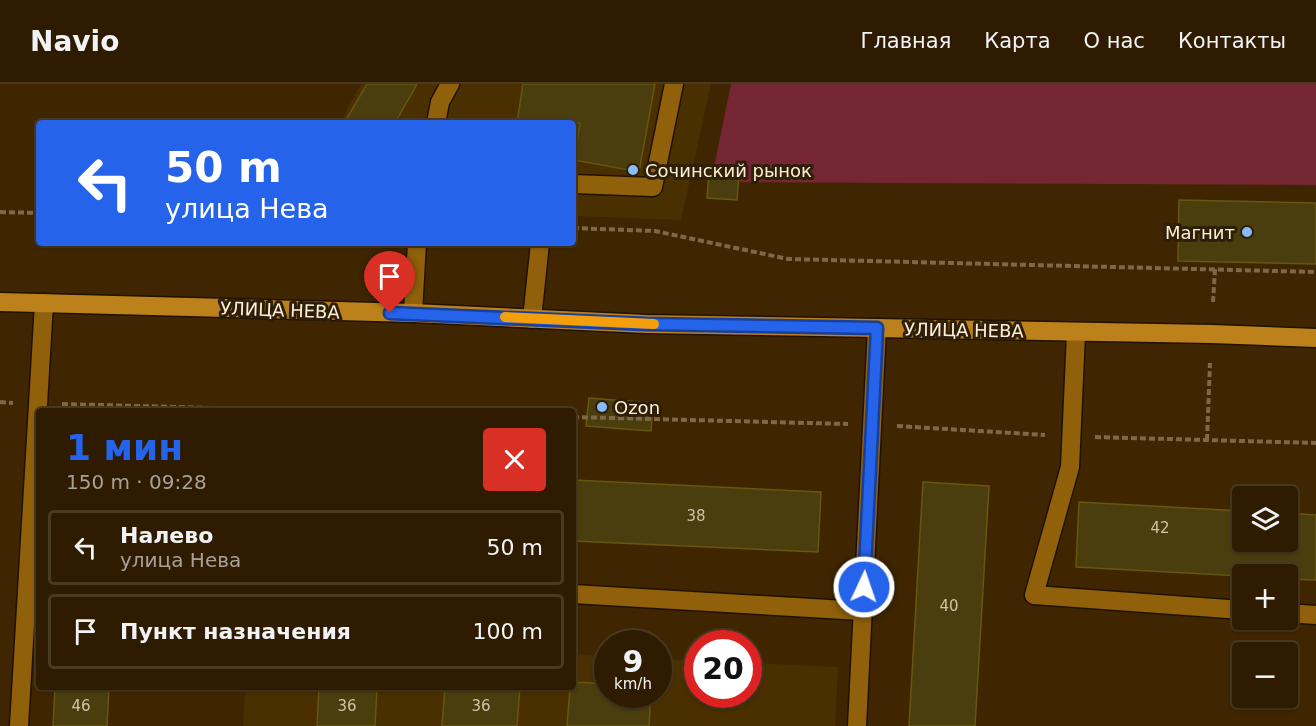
<!DOCTYPE html>
<html lang="ru">
<head>
<meta charset="utf-8">
<style>
  :root { --surface:#2f1c00; --page:#37250a; --text:#f1f3f6; --muted:#a7a199; --line:#4a3a22; --accent:#2563eb }
  body { margin:0; font-family:"DejaVu Sans",sans-serif; background:var(--page); color:var(--text); height:100vh; display:flex; flex-direction:column; font-size:22px; white-space:nowrap }
  * { box-sizing:border-box; margin:0 }
  p { font-size:20px; color:var(--muted) }
  .icon { flex:none; width:33px; height:33px; fill:none; stroke:currentColor; stroke-width:2; stroke-linecap:round; stroke-linejoin:round }
  .map { position:relative; flex:1; overflow:hidden }
  .drawer { position:absolute; left:36px; top:324px; width:540px; height:282px; display:flex; flex-direction:column; background:var(--surface); border-radius:6px; box-shadow:0 2px 4px #0004,0 0 0 2px var(--line) }
  .drawer>* { flex:none }
  .hud { position:absolute; left:36px; top:36px; width:540px; height:126px; border-radius:6px; box-shadow:0 2px 4px #0004,0 0 0 2px var(--line); background:#2563eb; color:#fff; overflow:hidden }
  .controls { position:absolute; left:1232px; top:402px; display:grid; gap:12px }
  .controls a { display:grid; place-items:center; width:66px; height:66px; border-radius:6px; background:var(--surface); box-shadow:0 2px 4px #0004,0 0 0 2px var(--line); font-size:30px }
  .speed { position:absolute; left:594px; top:546px; display:flex; gap:12px; font-size:30px; font-weight:700; text-align:center }
  .speed>* { display:grid; place-content:center; width:78px; height:78px; border-radius:50%; background:var(--surface); box-shadow:0 2px 4px #0004,0 0 0 2px var(--line); line-height:1 }
  .speed small { font-size:15px; font-weight:400 }
  .speed .limit { border:9px solid #d22; background:#fff; color:#111 }
  .pin { position:absolute; display:grid; place-items:center; width:51px; height:51px; color:#fff; margin:-62px -26px; border-radius:50% 50% 50% 0; rotate:-45deg; box-shadow:0 0 6px #0007 }
  .pin .icon { rotate:45deg }
  .me { position:absolute; width:66px; margin:-33px; rotate:3deg; stroke-linejoin:round; filter:drop-shadow(0 0 4px #0008) }
  .turn { display:flex; align-items:center; gap:21px; height:126px; padding:0 30px; font-size:27px }
  .turn .icon { width:78px; height:78px; stroke-width:2.5 }
  .turn b { display:block; font-size:42px; line-height:51px }
  .round { display:grid; place-items:center; flex:none; width:63px; height:63px; border-radius:6px; background:var(--page) }
  .summary { display:flex; align-items:center; justify-content:space-between; height:102px; padding:0 30px }
  h1 { font-size:36px; font-weight:700; line-height:45px; color:var(--accent) }
  ul { padding:0; list-style:none }
  li { display:flex; align-items:center; gap:18px; height:75px; margin:0 12px 9px; padding:0 18px; border:3px solid var(--line); border-radius:6px }
  li div { flex:1 }
  li b { display:block; font-size:22px }
  li em { font-style:normal }
  header { display:flex; align-items:center; gap:36px; box-sizing:border-box; height:84px; padding:0 30px; background:var(--surface); border-bottom:2px solid var(--line) }
  header strong { font-size:28px }
  nav { display:flex; gap:33px; margin-inline-start:auto; font-size:21px }
  .map>svg:first-child { display:block }
  .built { fill:#4a2f00 }
  .green { fill:#742733 }
  .building { fill:#4a3e0f; stroke:#675610; stroke-width:1.5 }
  .lines { fill:none; stroke-linecap:round; stroke-linejoin:round }
  .minor-casing { stroke:#201100; stroke-width:21 }
  .major-casing { stroke:#201100; stroke-width:21 }
  .path { stroke:#7e6848; stroke-width:4; stroke-dasharray:6 3; stroke-linecap:butt }
  .minor { stroke:#90600b; stroke-width:18 }
  .major { stroke:#bd811b; stroke-width:18 }
  .route-casing { stroke:#184099; stroke-width:15 }
  .route { stroke:#2563eb; stroke-width:10 }
  .slow { stroke:#f59e0b; stroke-width:10 }
  .poi-dot { fill:#87bbfb; stroke:#2e1f08; stroke-width:2 }
  .labels { text-anchor:middle; dominant-baseline:central; stroke-width:6; stroke-linejoin:round; paint-order:stroke }
  .number-label { font-size:15px; fill:#d1c2a6 }
  .poi-label { font-size:18px; fill:#feeed9; stroke:#2e1f08; text-anchor:start }
  .street-label { font-size:18px; fill:#feeed9; stroke:#2e1f08 }
</style>
</head>
<body>
<header>
<strong>Navio</strong>
<nav><a>Главная</a><a>Карта</a><a>О нас</a><a>Контакты</a></nav>
</header>
<div class="map">
<svg width="1316" height="642" viewBox="0 0 1316 642">
  <rect width="100%" height="100%" fill="#3f2600"/>
  <!-- built -->
  <g class="built">
    <polygon points="361,0 711,0 681,136 573,132 573,39 340,39"/>
    <polygon points="573,570 607,572 608,610 658,610 659,575 697,577 698,610 748,610 749,579 838,583 835,642 243,642 245,603 573,603"/>
  </g>
  <!-- green -->
  <polygon class="green" points="731,0 1316,0 1316,101 711,98"/>
  <!-- building -->
  <g class="building">
    <polygon points="367,0 417,0 395,39 344,39"/>
    <polygon points="523,0 655,0 639,88 574,76 580,39 517,39"/>
    <polygon points="709,87 739,89 737,116 707,114"/>
    <polygon points="1179,116 1316,119 1316,180 1178,177"/>
    <polygon points="589,314 653,319 651,347 586,342"/>
    <polygon points="573,396 821,408 818,468 573,457"/>
    <polygon points="923,398 989,402 975,642 909,642"/>
    <polygon points="1079,418 1242,427 1242,458 1287,458 1287,429 1316,431 1316,496 1287,495 1287,490 1242,490 1242,492 1076,483"/>
    <polygon points="573,598 608,600 608,610 651,610 649,642 567,642 570,603 573,603"/>
    <polygon points="55,603 109,603 107,642 53,642"/>
    <polygon points="319,603 377,603 375,642 317,642"/>
    <polygon points="445,603 520,603 517,642 442,642"/>
  </g>
  <g class="lines">
    <defs>
      <g id="minor">
        <polyline points="436,39 440,18 450,0"/>
        <polyline points="573,100 653,103 674,0"/>
        <polyline points="413,229 417,159"/>
        <polyline points="532,235 540,159"/>
        <polyline points="1076,249 1070,383 1034,511 1242,526"/>
        <polyline points="573,510 862,527"/>
        <polyline points="1287,529 1316,531"/>
        <polyline points="19,642 44,219"/>
        <polyline points="857,642 877,244"/>
      </g>
      <polyline id="major" points="0,218 413,229 646,240 1212,250 1316,254"/>
    </defs>
    <!-- minor casing -->
    <use href="#minor" class="minor-casing"/>
    <!-- major casing -->
    <use href="#major" class="major-casing"/>
    <!-- path -->
    <g class="path">
      <polyline points="0,128 39,129"/>
      <polyline points="573,144 655,147 788,175 1316,188"/>
      <polyline points="1213,218 1215,185"/>
      <polyline points="0,318 13,319"/>
      <polyline points="62,320 328,327"/>
      <polyline points="573,333 848,340"/>
      <polyline points="897,342 1045,351"/>
      <polyline points="1095,353 1316,359"/>
      <polyline points="1207,356 1210,279"/>
    </g>
    <!-- minor -->
    <use href="#minor" class="minor"/>
    <!-- major -->
    <use href="#major" class="major"/>
  </g>
  <g class="lines">
    <defs>
      <polyline id="route" points="390,229 646,240 877,244 864,503"/>
    </defs>
    <!-- route casing -->
    <use href="#route" class="route-casing"/>
    <!-- route -->
    <use href="#route" class="route"/>
    <!-- slow -->
    <polyline class="slow" points="505,233 654,240"/>
  </g>
  <!-- markers -->
  <g class="poi-dot">
    <circle cx="633" cy="86" r="6"/>
    <circle cx="1247" cy="148" r="6"/>
    <circle cx="602" cy="323" r="6"/>
  </g>
  <g class="labels">
    <!-- number labels -->
    <g class="number-label">
      <text x="696" y="432">38</text>
      <text x="1160" y="444">42</text>
      <text x="949" y="522">40</text>
      <text x="81" y="622">46</text>
      <text x="347" y="622">36</text>
      <text x="481" y="622">36</text>
    </g>
    <!-- poi labels -->
    <g class="poi-label">
      <text x="645" y="86">Сочинский рынок</text>
      <text x="1235" y="148" text-anchor="end">Магнит</text>
      <text x="614" y="323">Ozon</text>
    </g>
    <!-- street labels -->
    <g class="street-label">
      <text transform="translate(280 226) rotate(2)">УЛИЦА НЕВА</text>
      <text transform="translate(964 246) rotate(1)">УЛИЦА НЕВА</text>
    </g>
  </g>
</svg>
<div class="controls">
<a><svg class="icon" aria-label="layers" viewBox="0 0 24 24"><path d="M12 4l9 5-9 5-9-5zM3 14l9 5 9-5"/></svg></a>
<a>+</a>
<a>−</a>
</div>
<div class="speed"><div>9<small>km/h</small></div><div class="limit">20</div></div>
<div class="pin" style="left:390px;top:229px;background:#d93025"><svg class="icon" aria-label="arrive" viewBox="0 0 24 24"><path d="M6 21V4h12l-3 4 3 4H6"/></svg></div>
<svg class="me" style="left:864px;top:503px" viewBox="-20 -20 40 40"><circle r="17" fill="#2563eb" stroke="#fff" stroke-width="3"/><path d="M0-11L8 9 0 5-8 9z" fill="#fff"/></svg>
<div class="hud">
<div class="turn"><svg class="icon" aria-label="left" viewBox="0 0 24 24"><path d="M17 20v-9H6M10 6l-5 5 5 5"/></svg><div><b>50 m</b>улица Нева</div></div>
</div>
<section class="drawer">
<div class="summary"><div><h1>1 мин</h1><p>150 m · 09:28</p></div><a class="round" style="background:#d93025;color:#fff"><svg class="icon" aria-label="close" viewBox="0 0 24 24"><path d="M6 6l12 12M18 6L6 18"/></svg></a></div>
<ul>
<li><svg class="icon" aria-label="left" viewBox="0 0 24 24"><path d="M17 20v-9H6M10 6l-5 5 5 5"/></svg><div><b>Налево</b><p>улица Нева</p></div><em>50 m</em></li>
<li><svg class="icon" aria-label="arrive" viewBox="0 0 24 24"><path d="M6 21V4h12l-3 4 3 4H6"/></svg><div><b>Пункт назначения</b></div><em>100 m</em></li>
</ul>
</section>
</div>
</body>
</html>
